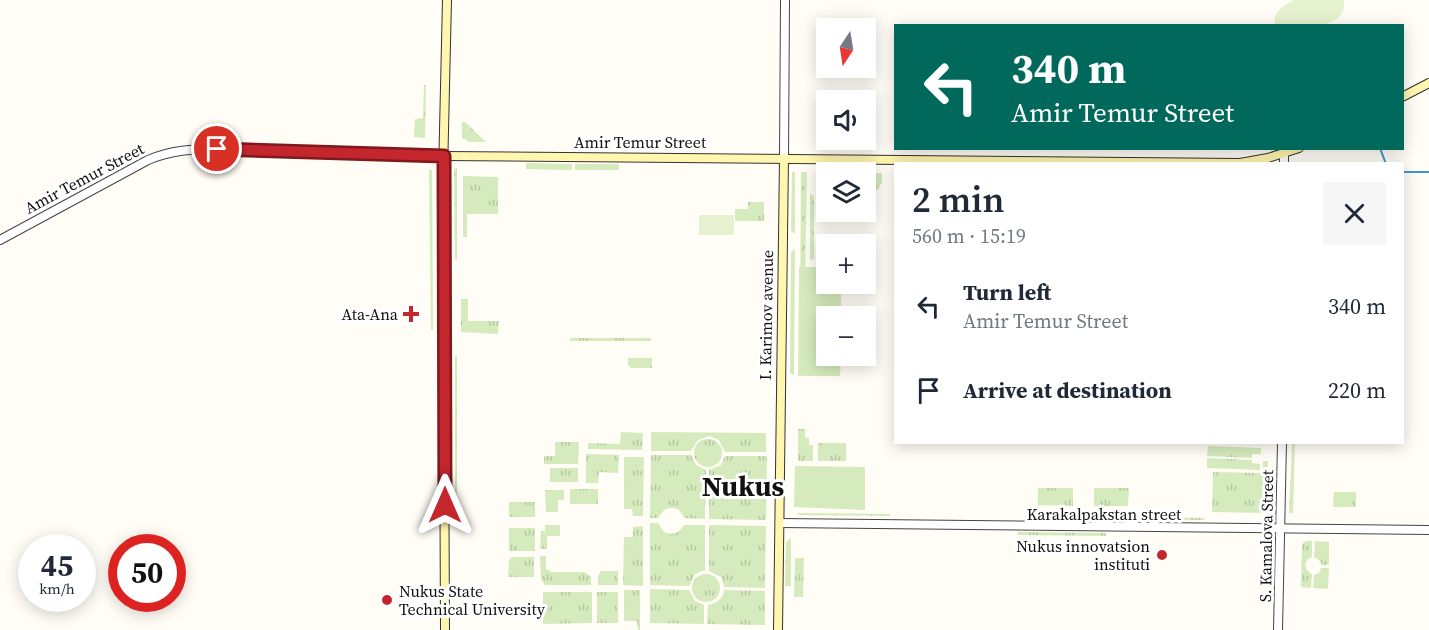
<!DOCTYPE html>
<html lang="en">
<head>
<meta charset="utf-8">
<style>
  :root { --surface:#fff; --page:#f6f6f7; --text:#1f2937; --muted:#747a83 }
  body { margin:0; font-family:"Source Serif 4",serif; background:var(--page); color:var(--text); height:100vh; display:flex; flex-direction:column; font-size:22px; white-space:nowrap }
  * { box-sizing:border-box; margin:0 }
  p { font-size:20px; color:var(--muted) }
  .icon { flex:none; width:33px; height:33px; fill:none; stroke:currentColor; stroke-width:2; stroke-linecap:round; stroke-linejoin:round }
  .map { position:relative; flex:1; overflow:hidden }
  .drawer { position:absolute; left:894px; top:162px; width:510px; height:282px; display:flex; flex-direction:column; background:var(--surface); border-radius:0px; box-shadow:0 3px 15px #0003 }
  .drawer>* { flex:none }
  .banner { position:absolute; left:894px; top:24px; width:510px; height:126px; border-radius:0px; box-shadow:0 3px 15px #0003; background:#00695c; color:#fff; overflow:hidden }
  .needle { width:39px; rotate:192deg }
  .tools { position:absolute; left:816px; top:18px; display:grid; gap:12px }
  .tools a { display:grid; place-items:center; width:60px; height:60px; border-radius:0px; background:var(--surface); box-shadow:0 3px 15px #0003; font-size:30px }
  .speed { position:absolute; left:18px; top:534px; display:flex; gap:12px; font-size:30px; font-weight:700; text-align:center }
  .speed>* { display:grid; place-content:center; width:78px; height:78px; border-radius:50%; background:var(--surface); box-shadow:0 3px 15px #0003; line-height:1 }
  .speed small { font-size:15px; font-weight:400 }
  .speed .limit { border:9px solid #d22; background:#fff; color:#111 }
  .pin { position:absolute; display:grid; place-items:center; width:51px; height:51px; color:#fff; margin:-26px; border:3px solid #fff; border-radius:50%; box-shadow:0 2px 6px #0007 }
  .me { position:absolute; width:66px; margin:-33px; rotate:0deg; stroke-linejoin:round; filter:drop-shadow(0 0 4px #0008) }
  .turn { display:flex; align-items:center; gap:21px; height:126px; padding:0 18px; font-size:27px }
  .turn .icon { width:78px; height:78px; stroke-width:2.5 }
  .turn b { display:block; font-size:42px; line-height:51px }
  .round { display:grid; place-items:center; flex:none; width:63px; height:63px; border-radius:0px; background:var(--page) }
  .overview { display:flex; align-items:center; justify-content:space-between; height:102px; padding:0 18px }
  h1 { font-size:36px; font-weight:600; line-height:45px }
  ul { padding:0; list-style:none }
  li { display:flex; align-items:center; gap:18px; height:84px; padding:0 18px }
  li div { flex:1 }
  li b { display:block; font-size:22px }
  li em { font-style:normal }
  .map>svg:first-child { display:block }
  .grass { fill:url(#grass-tufts) }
  .park { fill:#d5ebbd }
  .pitch { fill:#e6f2cf }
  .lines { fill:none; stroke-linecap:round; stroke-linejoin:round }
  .stream { stroke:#3f96cf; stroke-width:2 }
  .tertiary-casing { stroke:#444; stroke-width:10 }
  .secondary-casing { stroke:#333; stroke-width:10 }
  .tertiary { stroke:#fff; stroke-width:8 }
  .secondary { stroke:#fff6b0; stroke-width:8 }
  .route-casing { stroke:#7f191e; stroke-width:15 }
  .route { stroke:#c4262e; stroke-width:10 }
  .poi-dot { fill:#c4262e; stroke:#fff; stroke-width:2 }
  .labels { text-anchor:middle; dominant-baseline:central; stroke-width:6; stroke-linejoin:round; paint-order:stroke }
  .street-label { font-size:16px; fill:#111; stroke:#fff }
  .poi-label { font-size:16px; fill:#111; stroke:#fff; text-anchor:end }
  .town-label { font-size:28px; font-weight:bold; fill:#111; stroke:#fff }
</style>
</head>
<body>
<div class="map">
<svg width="1429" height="630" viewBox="0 0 1429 630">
  <defs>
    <pattern id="grass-tufts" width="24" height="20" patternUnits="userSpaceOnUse" patternTransform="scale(1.5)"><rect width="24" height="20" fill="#d5ebbd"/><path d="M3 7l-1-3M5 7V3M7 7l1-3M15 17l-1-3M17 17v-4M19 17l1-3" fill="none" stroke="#b6c8a1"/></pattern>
  </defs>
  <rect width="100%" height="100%" fill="#fffdf5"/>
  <!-- grass -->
  <g class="grass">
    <polygon points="424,85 426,85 425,138 414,137 415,119 423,118"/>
    <polygon points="462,122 465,122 486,142 468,142 466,139 462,139"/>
    <polygon points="526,163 572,164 572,170 526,169"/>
    <rect x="575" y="164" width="44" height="6"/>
    <polygon points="457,168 457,260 455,259 454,169"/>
    <polygon points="429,170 432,170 433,330 431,330"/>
    <polygon points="792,172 795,172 795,234 791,231"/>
    <polygon points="802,172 807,172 804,334 800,334 801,174"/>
    <polygon points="866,173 882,173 882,182 878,190 866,190"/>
    <polygon points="463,176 498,177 498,214 467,214 467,237 463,237"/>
    <polygon points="810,193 814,197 814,259 810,260"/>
    <polygon points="748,202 764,202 764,221 735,221 735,209 748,209"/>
    <polygon points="795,249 794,375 790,373 791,252"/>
    <polygon points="461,299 468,299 468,321 499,321 498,334 461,332"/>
    <rect x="570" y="338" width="81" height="3"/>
    <polygon points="455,356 457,356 457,497 455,496"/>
    <polygon points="628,358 652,358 652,368 631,368 628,365"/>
    <polygon points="798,429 805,429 805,437 809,438 809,445 813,445 813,461 798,461"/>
    <polygon points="621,432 643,433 642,450 588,449 588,443 620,444"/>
    <polygon points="651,432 766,433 766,452 725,452 719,440 709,436 698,440 691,451 651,451"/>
    <circle cx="708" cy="453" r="14"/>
    <polygon points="555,442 579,442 578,464 544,464 544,456 555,456"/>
    <rect x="818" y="443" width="28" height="18"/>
    <polygon points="1292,444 1295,444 1293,513 1289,513"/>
    <polygon points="1208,446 1261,448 1261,454 1252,454 1252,458 1207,456"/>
    <polygon points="586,454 619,455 618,473 599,472 598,483 586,483"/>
    <path d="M 651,455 L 691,455 L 696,465 L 706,470 L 705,519 L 684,518 C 681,508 673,506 664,510 L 658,518 L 650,518 Z"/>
    <polygon points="725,456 767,456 766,520 709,519 709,470 721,465"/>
    <polygon points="624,457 644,457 643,516 633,516 632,509 624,509"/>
    <polygon points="1207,458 1252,460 1252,463 1260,464 1260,470 1207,468"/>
    <polygon points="1263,461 1268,461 1266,513 1212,512 1213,472 1263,473"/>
    <rect x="550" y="468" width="28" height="14"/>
    <polygon points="1038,488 1073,488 1073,506 1038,505"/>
    <polygon points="1094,488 1129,488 1128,506 1094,506"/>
    <rect x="570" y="489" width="28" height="15"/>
    <polygon points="545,490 564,490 564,500 558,500 558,512 546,512"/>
    <polygon points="1334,492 1356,492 1356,507 1333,507"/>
    <rect x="509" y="502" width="26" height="15"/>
    <polygon points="796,513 890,514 890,516 800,515"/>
    <polygon points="1094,516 1204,518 1205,518 1204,520 1094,519"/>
    <path d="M 650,523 L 658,523 L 664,532 C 672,536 680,533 684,525 L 705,525 L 705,570 L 695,574 L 689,586 L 650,585 Z"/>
    <polygon points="545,525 560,525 560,536 547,536 547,549 540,549 541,531 545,531"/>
    <polygon points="709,525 766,526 765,588 724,587 721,577 709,571"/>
    <polygon points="643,526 643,586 623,585 624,537 633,537 633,527"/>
    <rect x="509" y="528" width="26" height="23"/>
    <polygon points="1018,532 1106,533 1106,536 1017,535"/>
    <polygon points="789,539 791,539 791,586 785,586 786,543"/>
    <path d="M 1306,541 L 1312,541 L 1312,557 C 1303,560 1304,570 1312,574 L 1311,588 L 1301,587 L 1302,544 Z"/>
    <polygon points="1315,541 1329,542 1329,565 1322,565 1320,561 1314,557"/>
    <polygon points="540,556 546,556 546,570 550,570 551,572 584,572 591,576 591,585 545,585 541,579"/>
    <polygon points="512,557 534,557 534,577 508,577 509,560"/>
    <polygon points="795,558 804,558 803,597 794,597"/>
    <polygon points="1321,568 1329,568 1328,589 1313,588 1314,575 1319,573"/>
    <polygon points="601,571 618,571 618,585 598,585 598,576"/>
    <circle cx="706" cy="588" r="14"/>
    <polygon points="650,589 689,590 695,601 704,605 704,624 650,623"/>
    <polygon points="624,590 640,590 640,630 638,630 637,621 624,621"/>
    <path d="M 724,590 L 765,591 L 765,625 L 707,624 L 708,605 C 716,604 723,599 724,590 Z"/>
    <polygon points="543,592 592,592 592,623 543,624"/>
    <rect x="597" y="592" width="21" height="31"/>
  </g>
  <!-- park -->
  <g class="park">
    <polygon points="799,267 826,267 826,284 841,284 841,316 826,316 826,356 841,356 840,376 798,376"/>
    <polygon points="795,466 865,467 865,510 794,507"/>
  </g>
  <!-- pitch -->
  <g class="pitch">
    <path d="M 1294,0 L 1344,0 C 1348,33 1296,26 1275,25 C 1273,11 1283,6 1294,0 Z"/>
    <rect x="699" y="215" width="35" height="20"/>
  </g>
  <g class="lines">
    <!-- stream -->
    <g class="stream">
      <polyline points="1380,148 1386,164"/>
      <polyline points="1402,172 1429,172"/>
    </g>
    <defs>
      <g id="tertiary">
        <polyline points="784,158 785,0"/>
        <polyline points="1284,164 1284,154"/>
        <path d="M 0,240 L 148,160 C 171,150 193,149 217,149 L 444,156"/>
        <polyline points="780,523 1429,530"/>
        <polyline points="1278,630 1282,442"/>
      </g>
      <g id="secondary">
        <polyline points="1402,97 1429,83"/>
        <polyline points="444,156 1240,163 1268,158 1299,148"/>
        <polyline points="445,630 443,174 447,0"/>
        <polyline points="778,630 784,158"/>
      </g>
    </defs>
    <!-- tertiary casing -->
    <use href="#tertiary" class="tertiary-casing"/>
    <!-- secondary casing -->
    <use href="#secondary" class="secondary-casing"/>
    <!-- tertiary -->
    <use href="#tertiary" class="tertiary"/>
    <!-- secondary -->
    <use href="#secondary" class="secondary"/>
  </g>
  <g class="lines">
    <defs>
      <polyline id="route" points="217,149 444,156 445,505"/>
    </defs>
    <!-- route casing -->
    <use href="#route" class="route-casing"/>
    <!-- route -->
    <use href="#route" class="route"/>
  </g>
  <!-- markers -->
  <g class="poi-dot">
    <path d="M408 305h6v6h6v6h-6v6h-6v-6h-6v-6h6z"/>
    <circle cx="1162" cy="555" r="6"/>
    <circle cx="387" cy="600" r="6"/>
  </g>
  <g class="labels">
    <!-- street labels -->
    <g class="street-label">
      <text x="640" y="142">Amir Temur Street</text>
      <text transform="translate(84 178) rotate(-28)">Amir Temur Street</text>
      <text transform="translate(766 315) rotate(-89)">I. Karimov avenue</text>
      <text x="1104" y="514">Karakalpakstan street</text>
      <text transform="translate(1266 536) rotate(-89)">S. Kamalova Street</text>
    </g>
    <!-- poi labels -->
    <g class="poi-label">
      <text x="398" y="314">Ata-Ana</text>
      <text x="1150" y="546">Nukus innovatsion<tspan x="1150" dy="18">instituti</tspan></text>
      <text x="399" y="591" text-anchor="start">Nukus State<tspan x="399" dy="18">Technical University</tspan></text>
    </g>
    <!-- town labels -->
    <g class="town-label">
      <text x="743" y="486">Nukus</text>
    </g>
  </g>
</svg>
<div class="tools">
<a><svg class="needle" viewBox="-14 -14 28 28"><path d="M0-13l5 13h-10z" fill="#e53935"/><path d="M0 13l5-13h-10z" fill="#747a83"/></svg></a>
<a><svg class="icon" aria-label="sound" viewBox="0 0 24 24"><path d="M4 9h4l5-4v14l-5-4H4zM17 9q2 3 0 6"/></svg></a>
<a><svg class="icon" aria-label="layers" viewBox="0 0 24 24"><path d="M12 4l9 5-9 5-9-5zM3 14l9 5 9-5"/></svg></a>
<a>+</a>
<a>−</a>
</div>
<div class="speed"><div>45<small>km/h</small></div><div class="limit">50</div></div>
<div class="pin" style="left:217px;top:149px;background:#d93025"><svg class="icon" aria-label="arrive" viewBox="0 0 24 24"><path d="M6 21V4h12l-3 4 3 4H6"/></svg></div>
<svg class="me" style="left:445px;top:505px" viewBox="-20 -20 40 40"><path d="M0-17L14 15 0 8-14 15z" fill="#c4262e" stroke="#fff" stroke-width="4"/></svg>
<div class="banner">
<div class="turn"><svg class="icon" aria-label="left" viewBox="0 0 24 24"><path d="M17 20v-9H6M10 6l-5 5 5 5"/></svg><div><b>340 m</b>Amir Temur Street</div></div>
</div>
<section class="drawer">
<div class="overview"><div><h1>2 min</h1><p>560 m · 15:19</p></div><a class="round"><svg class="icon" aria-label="close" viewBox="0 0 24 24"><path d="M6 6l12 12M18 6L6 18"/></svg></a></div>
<ul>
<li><svg class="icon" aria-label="left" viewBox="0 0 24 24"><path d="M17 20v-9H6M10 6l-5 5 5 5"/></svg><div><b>Turn left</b><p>Amir Temur Street</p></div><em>340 m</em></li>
<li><svg class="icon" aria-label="arrive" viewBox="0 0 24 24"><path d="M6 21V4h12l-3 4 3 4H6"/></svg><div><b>Arrive at destination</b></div><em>220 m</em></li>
</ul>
</section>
</div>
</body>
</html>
